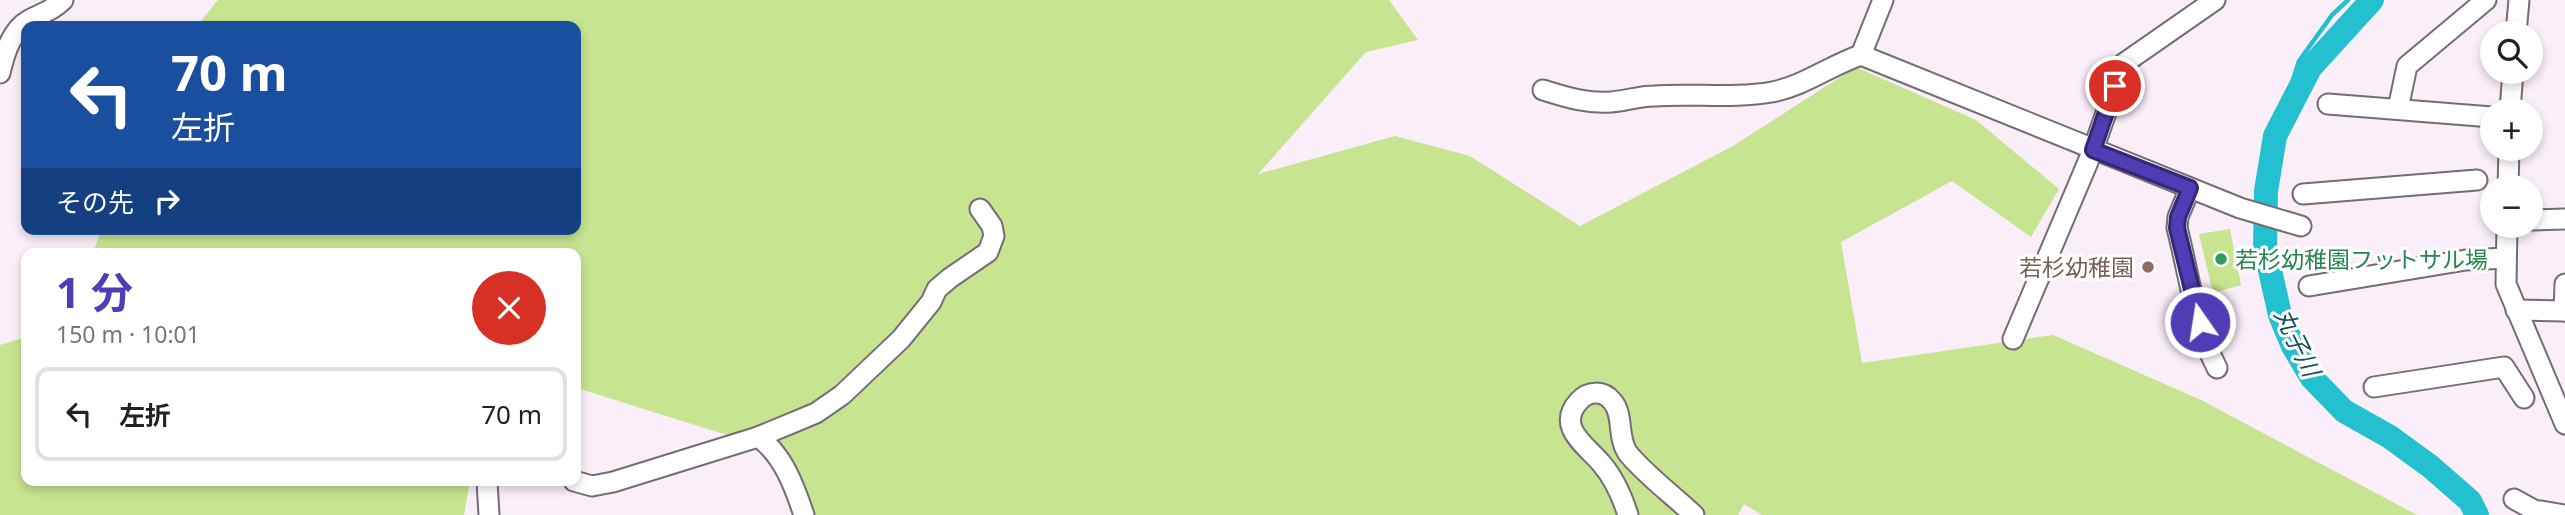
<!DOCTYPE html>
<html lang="ja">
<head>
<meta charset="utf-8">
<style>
  :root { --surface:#fff; --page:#f2f2f2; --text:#222; --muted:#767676; --line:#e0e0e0; --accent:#503db5 }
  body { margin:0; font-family:"Noto Sans","Noto Sans JP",sans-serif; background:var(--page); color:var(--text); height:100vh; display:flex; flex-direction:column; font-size:26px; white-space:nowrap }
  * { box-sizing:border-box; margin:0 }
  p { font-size:23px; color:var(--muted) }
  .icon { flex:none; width:38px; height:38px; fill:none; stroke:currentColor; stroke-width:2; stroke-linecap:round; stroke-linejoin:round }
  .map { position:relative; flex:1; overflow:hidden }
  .sheet { position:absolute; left:21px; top:248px; width:560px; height:238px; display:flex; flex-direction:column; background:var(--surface); border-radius:14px; box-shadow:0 4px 10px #0003 }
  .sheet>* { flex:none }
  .top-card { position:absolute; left:21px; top:21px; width:560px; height:214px; border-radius:14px; box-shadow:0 4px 10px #0003; background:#1a4fa0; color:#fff; overflow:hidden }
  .fabs { position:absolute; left:2480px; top:21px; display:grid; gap:14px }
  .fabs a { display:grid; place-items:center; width:63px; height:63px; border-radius:50%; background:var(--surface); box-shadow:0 4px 10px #0003; font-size:35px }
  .pin { position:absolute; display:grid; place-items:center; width:60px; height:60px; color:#fff; margin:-30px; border:4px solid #fff; border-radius:50%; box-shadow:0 2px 7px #0007 }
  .me { position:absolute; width:77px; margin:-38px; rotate:347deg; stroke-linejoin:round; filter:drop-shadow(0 0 5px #0008) }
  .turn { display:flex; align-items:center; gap:24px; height:147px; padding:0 35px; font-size:32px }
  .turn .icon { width:91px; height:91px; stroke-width:2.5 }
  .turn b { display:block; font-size:49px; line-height:60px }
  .then { display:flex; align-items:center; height:66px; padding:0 35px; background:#0003; gap:14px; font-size:26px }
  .round { display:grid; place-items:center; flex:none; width:74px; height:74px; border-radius:37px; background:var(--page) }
  .summary { display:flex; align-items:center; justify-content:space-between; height:119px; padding:0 35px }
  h1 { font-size:42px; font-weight:700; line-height:52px; color:var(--accent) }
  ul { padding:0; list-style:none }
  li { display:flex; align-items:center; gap:21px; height:94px; margin:0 14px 10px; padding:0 21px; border:4px solid var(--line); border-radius:14px }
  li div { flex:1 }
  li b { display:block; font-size:26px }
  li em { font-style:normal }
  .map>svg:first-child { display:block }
  .green { fill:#c7e490 }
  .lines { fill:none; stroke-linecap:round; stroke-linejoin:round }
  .stream { stroke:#23c0d0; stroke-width:4.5 }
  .river { stroke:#23c0d0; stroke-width:24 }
  .minor-casing { stroke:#766c75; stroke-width:23 }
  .minor { stroke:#fff; stroke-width:19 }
  .route-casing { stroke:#342876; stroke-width:18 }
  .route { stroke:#503db5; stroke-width:12 }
  .leisure-dot { fill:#2e9e5b; stroke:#fff; stroke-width:2.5 }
  .education-dot { fill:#8d6e63; stroke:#fff; stroke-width:2.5 }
  .labels { text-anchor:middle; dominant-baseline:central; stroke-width:6; stroke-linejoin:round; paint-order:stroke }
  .leisure-label { font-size:23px; fill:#27864d; stroke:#fff; text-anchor:start }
  .education-label { font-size:23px; fill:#785e54; stroke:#fff; text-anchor:end }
  .water-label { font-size:24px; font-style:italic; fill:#145057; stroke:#fff }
</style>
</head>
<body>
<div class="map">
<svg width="2565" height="515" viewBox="0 0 2565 515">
  <rect width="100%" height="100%" fill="#faeef9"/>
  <!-- green -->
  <g class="green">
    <polygon points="218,0 1389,0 1418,40 1366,52 1258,174 1395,136 1470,156 1580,226 1733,146 1856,67 1976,120 2059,189 2031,237 1952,181 1841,242 1862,363 2053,335 2201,400 2417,515 1762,515 1744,504 1738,515 797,515 781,465 746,441 580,389 576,391 576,254 93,254 101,229 576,229 576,26 197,26"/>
    <polygon points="2230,229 2241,285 2213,293 2199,234"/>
    <polygon points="26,337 26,481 470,481 464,515 0,515 0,345"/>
  </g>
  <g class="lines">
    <!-- stream -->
    <polyline class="stream" points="2275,136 2299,61 2332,15 2348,0"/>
    <!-- river -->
    <polyline class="river" points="2372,0 2310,68 2275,136 2266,191 2265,248 2280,315 2293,346 2312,378 2344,411 2390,437 2431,467 2470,501 2477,515"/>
    <defs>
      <g id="minor">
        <polyline points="2516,33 2519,0"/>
        <polyline points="1861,55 1883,0"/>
        <path d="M 0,73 C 4,55 11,30 29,20 C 42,13 52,11 63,0"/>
        <path d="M 1543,90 C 1566,97 1587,104 1611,102 C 1625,101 1639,96 1654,96 C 1693,93 1733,99 1772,92 C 1804,86 1831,65 1861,55 L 2240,208 L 2301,226"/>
        <polyline points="2328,104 2492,117"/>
        <polyline points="2398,109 2407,66 2486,0"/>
        <polyline points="2510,110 2513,72"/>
        <polyline points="2508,187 2509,149"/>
        <path d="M 2190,188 L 2178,217 L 2177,228 C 2189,274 2195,326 2217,368"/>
        <polyline points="2303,194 2477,180"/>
        <polyline points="2530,220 2565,219"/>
        <polyline points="2507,226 2506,284 2565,424"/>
        <polyline points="2309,286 2466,260 2506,258"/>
        <polyline points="2516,310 2565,311"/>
        <polyline points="2564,311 2565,284"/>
        <polyline points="2013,339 2093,150 2123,64 2215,0"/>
        <polyline points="2374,387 2504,367 2524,398"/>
        <path d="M 758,437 C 783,454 795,488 804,515"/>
        <polyline points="487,481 489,515"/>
        <polyline points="574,481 592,486 613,482 758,437 816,413 842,395 901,339 931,302 937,289 950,278 988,252 994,236 992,226 980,209"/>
        <polyline points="2514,499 2534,510 2564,515"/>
        <path d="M 1628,515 C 1622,496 1614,478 1601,463 C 1587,446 1555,427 1579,401 C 1588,391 1603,390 1612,401 C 1624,414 1617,436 1627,452 C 1641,471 1675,497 1694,515"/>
      </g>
    </defs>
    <!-- minor casing -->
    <use href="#minor" class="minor-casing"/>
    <!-- minor -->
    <use href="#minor" class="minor"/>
  </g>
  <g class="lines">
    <defs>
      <polyline id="route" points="2115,86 2093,150 2190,188 2178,217 2177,228 2200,322"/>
    </defs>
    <!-- route casing -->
    <use href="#route" class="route-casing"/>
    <!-- route -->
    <use href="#route" class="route"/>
  </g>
  <!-- markers -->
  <circle class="leisure-dot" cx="2221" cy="259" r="7"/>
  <circle class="education-dot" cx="2148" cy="267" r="7"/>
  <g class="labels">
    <!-- leisure labels -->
    <g class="leisure-label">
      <text x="2235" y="259">若杉幼稚園フットサル場</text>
    </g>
    <!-- education labels -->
    <g class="education-label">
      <text x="2134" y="267">若杉幼稚園</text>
    </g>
    <!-- water labels -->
    <g class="water-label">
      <text transform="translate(2298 342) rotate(64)">丸子川</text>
    </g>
  </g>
</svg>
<div class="fabs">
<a><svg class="icon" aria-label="search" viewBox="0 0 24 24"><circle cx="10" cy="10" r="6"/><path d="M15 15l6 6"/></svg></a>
<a>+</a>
<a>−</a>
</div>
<div class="pin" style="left:2115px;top:86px;background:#d93025"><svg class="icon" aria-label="arrive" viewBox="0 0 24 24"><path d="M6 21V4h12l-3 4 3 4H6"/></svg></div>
<svg class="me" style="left:2200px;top:322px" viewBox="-20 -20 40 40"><circle r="17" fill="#503db5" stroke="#fff" stroke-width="3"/><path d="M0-11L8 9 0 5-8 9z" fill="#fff"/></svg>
<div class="top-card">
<div class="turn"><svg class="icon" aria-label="left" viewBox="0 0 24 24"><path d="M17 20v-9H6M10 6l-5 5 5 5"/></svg><div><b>70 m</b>左折</div></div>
<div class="then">その先<svg class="icon" aria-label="right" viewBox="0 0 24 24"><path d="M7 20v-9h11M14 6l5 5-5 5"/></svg></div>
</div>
<section class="sheet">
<div class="summary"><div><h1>1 分</h1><p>150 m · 10:01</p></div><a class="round" style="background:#d93025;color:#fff"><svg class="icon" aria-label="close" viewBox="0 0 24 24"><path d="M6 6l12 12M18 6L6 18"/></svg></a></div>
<ul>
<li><svg class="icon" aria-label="left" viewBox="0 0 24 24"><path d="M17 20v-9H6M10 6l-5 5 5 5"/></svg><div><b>左折</b></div><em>70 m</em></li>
</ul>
</section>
</div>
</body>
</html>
